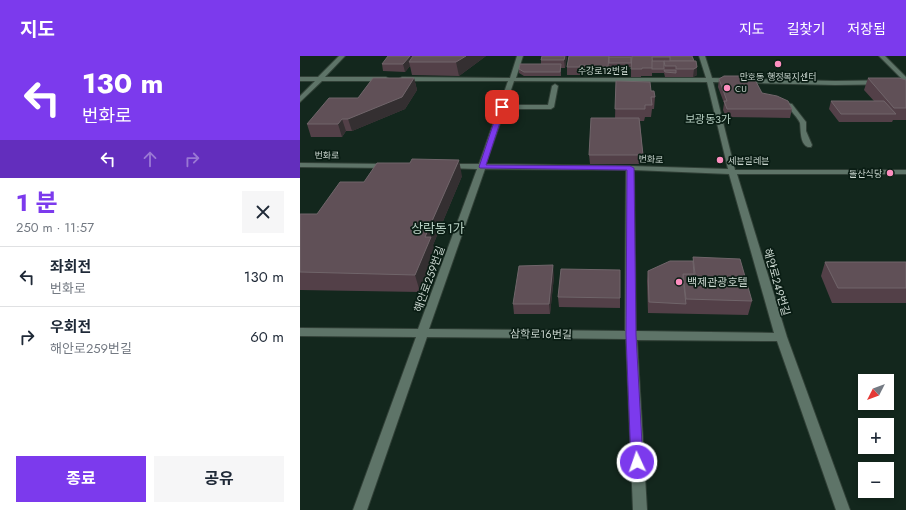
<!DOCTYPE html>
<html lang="ko">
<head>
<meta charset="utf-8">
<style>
  :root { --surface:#fff; --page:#f6f6f7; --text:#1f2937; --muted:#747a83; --line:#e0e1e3; --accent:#7c3aed }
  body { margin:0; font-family:Jost,"Noto Sans KR",sans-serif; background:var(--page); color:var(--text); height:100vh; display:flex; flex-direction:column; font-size:15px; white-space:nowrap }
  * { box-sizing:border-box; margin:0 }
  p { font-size:13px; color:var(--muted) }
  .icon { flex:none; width:22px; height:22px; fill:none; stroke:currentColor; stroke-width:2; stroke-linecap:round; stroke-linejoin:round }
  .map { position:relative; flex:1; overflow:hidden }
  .details { display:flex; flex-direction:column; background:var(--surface); width:300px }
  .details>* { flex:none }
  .hud { background:#7c3aed; color:#fff; overflow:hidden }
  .needle { width:26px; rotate:228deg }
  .fabs { position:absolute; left:558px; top:318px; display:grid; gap:8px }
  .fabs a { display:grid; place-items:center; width:36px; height:36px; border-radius:0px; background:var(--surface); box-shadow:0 2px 6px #0003; font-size:20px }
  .pin { position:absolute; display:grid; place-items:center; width:34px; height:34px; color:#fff; margin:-17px; border-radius:8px; box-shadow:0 2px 6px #0006 }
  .me { position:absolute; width:44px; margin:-22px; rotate:357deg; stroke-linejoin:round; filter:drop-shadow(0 0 3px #0008) }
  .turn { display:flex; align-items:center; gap:14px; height:84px; padding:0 16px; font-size:18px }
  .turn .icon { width:52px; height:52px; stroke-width:2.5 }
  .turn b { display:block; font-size:28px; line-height:34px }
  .lanes { display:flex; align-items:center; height:38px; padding:0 16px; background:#0003; justify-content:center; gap:20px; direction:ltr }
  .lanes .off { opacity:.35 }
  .round { display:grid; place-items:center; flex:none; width:42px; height:42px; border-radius:0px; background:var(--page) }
  .headline { display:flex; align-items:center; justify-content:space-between; height:68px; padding:0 16px }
  h1 { font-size:24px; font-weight:700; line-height:30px; color:var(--accent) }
  .action { display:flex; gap:8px; margin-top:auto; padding:8px 16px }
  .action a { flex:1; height:46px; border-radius:0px; background:var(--accent); color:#fff; font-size:16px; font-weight:700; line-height:46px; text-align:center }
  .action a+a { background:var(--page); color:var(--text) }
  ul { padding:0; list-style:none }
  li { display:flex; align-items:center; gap:12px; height:60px; padding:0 16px; border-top:1px solid var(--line) }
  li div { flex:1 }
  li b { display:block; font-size:15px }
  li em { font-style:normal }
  header { display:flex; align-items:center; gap:24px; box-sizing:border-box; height:56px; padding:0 20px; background:var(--accent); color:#fff }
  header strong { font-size:19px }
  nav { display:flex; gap:22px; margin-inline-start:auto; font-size:14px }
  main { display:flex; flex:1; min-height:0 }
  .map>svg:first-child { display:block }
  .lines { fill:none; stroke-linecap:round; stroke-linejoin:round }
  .minor-casing { stroke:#314037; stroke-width:2 }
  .minor { fill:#5e7468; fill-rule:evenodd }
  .wall { fill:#534048 }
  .shaded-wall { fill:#342f31 }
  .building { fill:#605057; stroke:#70656a }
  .route { fill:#7c3aed; stroke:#51269a }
  .poi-dot { fill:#fd8ebf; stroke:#0a1d14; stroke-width:1.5 }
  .labels { text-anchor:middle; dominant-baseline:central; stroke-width:3.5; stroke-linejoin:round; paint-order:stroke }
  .far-street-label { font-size:9px; fill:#cad6cf; stroke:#0a1d14 }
  .far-poi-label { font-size:9px; fill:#cad6cf; stroke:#0a1d14; text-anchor:start }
  .far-quarter-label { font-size:11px; fill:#b7cfc2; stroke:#0a1d14 }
  .street-label { font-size:11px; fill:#cad6cf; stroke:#0a1d14 }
  .poi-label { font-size:11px; fill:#cad6cf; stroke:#0a1d14; text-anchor:start }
  .quarter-label { font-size:13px; fill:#b7cfc2; stroke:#0a1d14 }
</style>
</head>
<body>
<header>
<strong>지도</strong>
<nav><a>지도</a><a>길찾기</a><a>저장됨</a></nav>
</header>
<main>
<section class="details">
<div class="hud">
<div class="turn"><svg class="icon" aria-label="left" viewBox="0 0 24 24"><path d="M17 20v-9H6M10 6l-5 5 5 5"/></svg><div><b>130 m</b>번화로</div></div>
<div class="lanes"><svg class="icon" aria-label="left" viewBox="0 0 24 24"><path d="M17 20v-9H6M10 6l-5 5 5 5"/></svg><svg class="icon off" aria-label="ahead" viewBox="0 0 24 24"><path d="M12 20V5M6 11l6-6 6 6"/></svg><svg class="icon off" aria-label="right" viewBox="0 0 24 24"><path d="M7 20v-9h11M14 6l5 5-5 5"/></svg></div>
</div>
<div class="headline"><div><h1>1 분</h1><p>250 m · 11:57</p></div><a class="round"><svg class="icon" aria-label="close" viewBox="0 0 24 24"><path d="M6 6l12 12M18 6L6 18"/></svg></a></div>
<ul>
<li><svg class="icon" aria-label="left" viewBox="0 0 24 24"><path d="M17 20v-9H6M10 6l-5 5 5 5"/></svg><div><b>좌회전</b><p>번화로</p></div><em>130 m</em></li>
<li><svg class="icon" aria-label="right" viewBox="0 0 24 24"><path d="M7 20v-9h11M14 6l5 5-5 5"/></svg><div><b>우회전</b><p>해안로259번길</p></div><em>60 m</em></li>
</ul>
<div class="action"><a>종료</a><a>공유</a></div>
</section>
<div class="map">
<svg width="606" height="454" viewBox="0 0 606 454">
  <rect width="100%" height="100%" fill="#13271d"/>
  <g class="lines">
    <defs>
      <g id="minor">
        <polygon points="39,0 45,0 25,21 86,21 89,23 86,25 22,25 0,46 0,40 15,25 0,25 0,21 18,21"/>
        <path d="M 217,0 L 223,0 L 216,22 L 406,22 L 399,0 L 405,0 L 412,22 L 535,25 L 603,24 L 579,0 L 585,0 L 606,21 L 606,28 L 535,29 L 413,26 L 435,114 L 606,114 L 606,118 L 437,118 L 487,281 L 550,454 L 536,454 L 477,285 L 337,284 L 347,454 L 333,454 L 326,283 L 127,281 L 67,454 L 53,454 L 116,281 L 0,280 L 0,272 L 118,273 L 177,113 L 148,112 L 144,110 L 148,108 L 179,108 L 208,25 L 102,25 L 99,23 L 102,21 L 210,22 ZM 214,25 L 407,26 L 428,113 L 330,110 L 186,108 L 205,53 L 251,53 L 254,51 L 258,30 L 255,28 L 252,30 L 248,49 L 206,49 ZM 185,113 L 326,114 L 325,275 L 129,273 ZM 334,114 L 429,118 L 474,277 L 336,275 Z"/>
        <path d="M 476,45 L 492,48 L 506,66 L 506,75 L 512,89 L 511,91 L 508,91 C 500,88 501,75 500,67 C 498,62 491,55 488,51 L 474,48 L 474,46 Z"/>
        <polygon points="0,107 88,108 92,110 88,112 0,111"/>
      </g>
    </defs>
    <!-- minor casing -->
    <use href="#minor" class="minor-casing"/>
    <!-- minor -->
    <use href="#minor" class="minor"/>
  </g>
  <!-- wall -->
  <g class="wall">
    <polygon points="186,0 159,20 112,19 110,10 105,16 83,15 82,8"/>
    <polygon points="242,0 267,0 265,12 261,12 261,20 224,20 219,17 219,13 241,8 241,4"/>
    <polygon points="269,0 309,0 309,1 309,0 392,0 397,11 397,19 393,21 365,21 364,17 352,17 352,20 341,20 341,21 331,21 331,5 331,11 309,11 308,19 280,16 280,19 267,19 267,11"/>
    <polygon points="114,22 117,34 105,53 52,75 46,75 42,81 11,81 7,68"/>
    <polygon points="568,22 606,24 606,64 593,64 592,66 539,66 529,53 531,45 574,45 564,34"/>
    <polygon points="419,23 462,37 492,53 490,62 426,61 423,54 424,47 418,31"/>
    <polygon points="316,25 351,35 355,41 354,53 352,53 351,61 345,61 344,65 340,65 343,99 343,108 290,108 289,99 315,62"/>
    <polygon points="162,120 133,189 136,199 120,236 0,234 0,158 17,158"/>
    <polygon points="393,201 452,245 448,259 348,257 347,225 348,215 393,205"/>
    <polygon points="525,206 606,206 606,247 532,247 521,220"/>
    <polygon points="254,220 250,258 214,258 213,248"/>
    <polygon points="258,241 320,242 320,252 259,251"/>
  </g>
  <!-- shaded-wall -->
  <g class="shaded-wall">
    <polygon points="110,0 117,0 109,6 110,10 105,16 103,8"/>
    <polygon points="166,0 186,0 159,20 156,6"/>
    <polygon points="265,0 267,0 265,12 264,4"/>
    <polygon points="309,0 309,5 308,19 308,11"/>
    <polygon points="397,11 397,19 393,21 394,13"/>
    <polygon points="114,22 117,34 105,53 52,75 48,63"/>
    <polygon points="42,63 46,75 42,81 38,68"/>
    <polygon points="159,104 162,120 133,189 136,199 120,236 115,219 125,181"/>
    <polygon points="253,209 254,220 250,258 249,248"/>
  </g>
  <!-- building -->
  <g class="building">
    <polygon points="88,0 110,0 103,8 82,8"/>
    <polygon points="113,0 166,0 156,6 109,6"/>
    <polygon points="242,0 265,0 264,4 241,4"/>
    <polygon points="269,0 309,0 308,11 280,9 280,11 267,11"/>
    <polygon points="332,0 370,0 370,1 352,1 353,12 342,12 342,13 331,13"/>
    <polygon points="370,0 392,0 394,5 370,5"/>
    <rect x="309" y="1" width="22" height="6"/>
    <rect x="352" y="5" width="12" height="8"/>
    <polygon points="364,5 396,5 397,11 394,13 376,13 376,10 365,10"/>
    <polygon points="220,8 261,8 260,16 224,16 219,13"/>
    <polygon points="364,14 376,14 376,17 365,16"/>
    <polygon points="424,20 453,20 462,37 477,40 488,45 492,53 427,53 424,45 427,45 419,23"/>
    <polygon points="73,22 114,22 102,41 48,63 42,63 38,68 7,68 29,42 58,42"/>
    <polygon points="568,22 599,22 606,24 606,52 594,52"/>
    <polygon points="316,25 350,26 351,35 354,35 355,41 351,41 352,49 345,49 345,53 315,53"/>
    <polygon points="531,45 584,45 596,58 541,58"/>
    <polygon points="291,62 339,62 343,99 289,99"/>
    <polygon points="112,103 159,104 125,181 131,181 115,219 0,216 0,158 17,158 40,126 64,126 77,107 110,107"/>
    <polygon points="393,201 440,203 452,245 386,243 383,218 395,218"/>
    <polygon points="370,205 393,205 394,218 383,218 383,222 386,248 349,246 348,215"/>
    <polygon points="525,206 606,206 606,232 538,232"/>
    <polygon points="253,209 249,248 213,248 219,210"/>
    <polygon points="261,213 320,214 320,242 258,241"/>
  </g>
  <!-- route -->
  <polygon class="route" points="202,49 205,51 186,109 330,110 334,112 336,279 343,406 342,410 337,412 333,410 331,406 326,279 327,114 180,112 179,111 199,51"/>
  <!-- markers -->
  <g class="poi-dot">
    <circle cx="478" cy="8" r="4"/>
    <circle cx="427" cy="32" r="4"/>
    <circle cx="420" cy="104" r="4"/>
    <circle cx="590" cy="117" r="4"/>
    <circle cx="379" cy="226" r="4"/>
  </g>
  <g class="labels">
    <!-- far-street labels -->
    <g class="far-street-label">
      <text x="303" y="14">수강로12번길</text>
      <text transform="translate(27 99) rotate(1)">번화로</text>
      <text transform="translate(351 103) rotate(2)">번화로</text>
    </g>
    <!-- far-poi labels -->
    <g class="far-poi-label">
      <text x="478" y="20" text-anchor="middle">만호동 행정복지센터</text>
      <text x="435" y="32">CU</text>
      <text x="428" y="104">세븐일레븐</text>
      <text x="582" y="117" text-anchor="end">돌산식당</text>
    </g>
    <!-- far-quarter labels -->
    <g class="far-quarter-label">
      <text x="408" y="63">보광동3가</text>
    </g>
    <!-- street labels -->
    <g class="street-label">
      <text transform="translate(129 223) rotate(-70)">해안로259번길</text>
      <text transform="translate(477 226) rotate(74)">해안로249번길</text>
      <text transform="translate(241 278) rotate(1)">삼학로16번길</text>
    </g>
    <!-- poi labels -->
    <g class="poi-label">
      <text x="387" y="226">백제관광호텔</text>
    </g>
    <!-- quarter labels -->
    <g class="quarter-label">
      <text x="138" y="172">상락동1가</text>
    </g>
  </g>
</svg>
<div class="fabs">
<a><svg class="needle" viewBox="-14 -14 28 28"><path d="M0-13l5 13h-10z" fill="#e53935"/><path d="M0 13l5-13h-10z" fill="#747a83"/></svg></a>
<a>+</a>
<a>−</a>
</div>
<div class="pin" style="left:202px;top:51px;background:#d93025"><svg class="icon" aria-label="arrive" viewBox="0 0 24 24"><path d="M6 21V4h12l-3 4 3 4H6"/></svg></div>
<svg class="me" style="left:337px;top:406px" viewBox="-20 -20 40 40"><circle r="17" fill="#7c3aed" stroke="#fff" stroke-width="3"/><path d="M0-11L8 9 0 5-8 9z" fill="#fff"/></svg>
</div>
</main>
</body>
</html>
